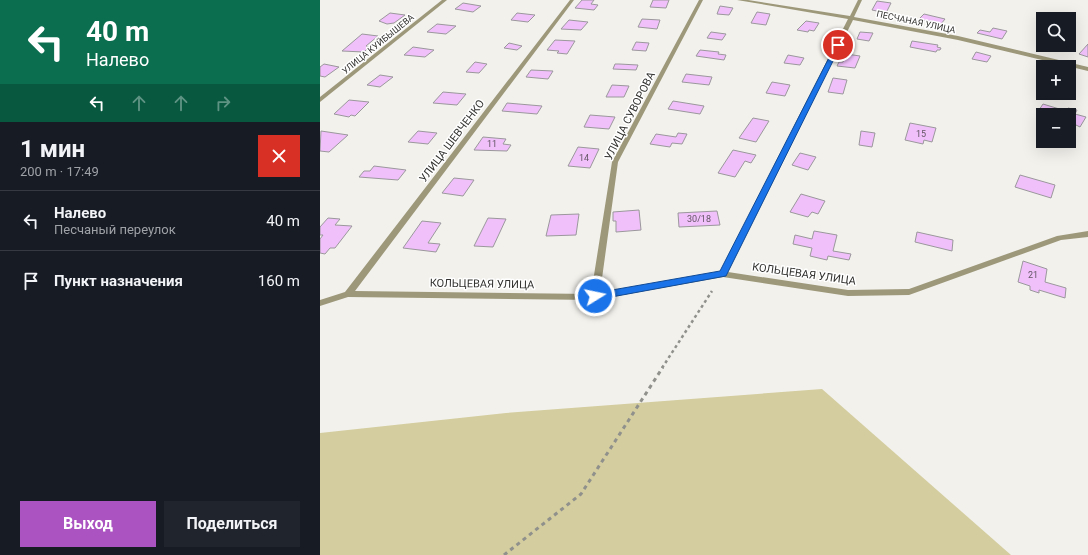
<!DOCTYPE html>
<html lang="ru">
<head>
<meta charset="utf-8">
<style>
  :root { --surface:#171b24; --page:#20242c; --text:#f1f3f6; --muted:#9ea1a6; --line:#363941; --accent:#ab53c0 }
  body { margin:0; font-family:Roboto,sans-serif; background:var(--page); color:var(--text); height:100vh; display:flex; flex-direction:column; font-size:15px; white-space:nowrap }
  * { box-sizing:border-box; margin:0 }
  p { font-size:13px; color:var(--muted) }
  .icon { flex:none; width:22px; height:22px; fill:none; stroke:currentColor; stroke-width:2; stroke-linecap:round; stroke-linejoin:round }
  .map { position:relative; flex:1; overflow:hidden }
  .panel { display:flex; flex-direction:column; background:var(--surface); width:320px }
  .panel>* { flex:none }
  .top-card { background:#0b6e4f; color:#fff; overflow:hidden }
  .controls { position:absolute; left:716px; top:12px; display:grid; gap:8px }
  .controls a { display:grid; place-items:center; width:40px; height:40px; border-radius:0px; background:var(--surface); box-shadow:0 4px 16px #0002; font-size:20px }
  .pin { position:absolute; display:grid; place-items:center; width:34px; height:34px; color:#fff; margin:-17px; border:2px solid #fff; border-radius:50%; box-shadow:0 1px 4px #0007 }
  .me { position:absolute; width:44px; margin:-22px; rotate:80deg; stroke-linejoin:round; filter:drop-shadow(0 0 3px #0008) }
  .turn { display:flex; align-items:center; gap:14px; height:84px; padding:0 20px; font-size:18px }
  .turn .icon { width:52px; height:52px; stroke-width:2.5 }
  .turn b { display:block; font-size:28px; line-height:34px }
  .lanes { display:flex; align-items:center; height:38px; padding:0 20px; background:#0003; justify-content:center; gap:20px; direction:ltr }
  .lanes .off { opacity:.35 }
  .round { display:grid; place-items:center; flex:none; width:42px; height:42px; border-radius:0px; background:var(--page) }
  .headline { display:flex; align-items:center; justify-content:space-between; height:68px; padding:0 20px }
  h1 { font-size:24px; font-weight:700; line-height:30px }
  .action { display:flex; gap:8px; margin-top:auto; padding:8px 20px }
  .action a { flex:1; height:46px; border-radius:0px; background:var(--accent); color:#fff; font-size:16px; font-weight:700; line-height:46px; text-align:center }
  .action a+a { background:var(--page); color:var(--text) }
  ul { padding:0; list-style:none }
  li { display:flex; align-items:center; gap:12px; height:60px; padding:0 20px; border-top:1px solid var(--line) }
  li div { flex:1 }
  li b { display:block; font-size:15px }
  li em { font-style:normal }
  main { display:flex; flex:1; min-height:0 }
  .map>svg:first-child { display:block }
  .green { fill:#d4cd9f }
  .building { fill:#f0c0fb; stroke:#9b989c }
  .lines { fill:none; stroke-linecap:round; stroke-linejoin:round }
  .path-far1 { stroke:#90908c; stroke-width:2.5; stroke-dasharray:3 3; stroke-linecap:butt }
  .path { stroke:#90908c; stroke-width:3; stroke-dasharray:4 4; stroke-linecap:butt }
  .street { fill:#9d987a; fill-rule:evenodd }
  .route { fill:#1a73e8; stroke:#114b97 }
  .labels { text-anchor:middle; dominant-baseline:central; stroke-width:3; stroke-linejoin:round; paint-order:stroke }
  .far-street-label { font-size:9px; fill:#323230; stroke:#fff }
  .number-label { font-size:9px; fill:#625663 }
  .street-label { font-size:11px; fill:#323230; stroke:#fff }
</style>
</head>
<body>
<main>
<section class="panel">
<div class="top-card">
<div class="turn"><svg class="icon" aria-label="left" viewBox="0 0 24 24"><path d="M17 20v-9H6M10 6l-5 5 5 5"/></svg><div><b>40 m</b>Налево</div></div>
<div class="lanes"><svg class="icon" aria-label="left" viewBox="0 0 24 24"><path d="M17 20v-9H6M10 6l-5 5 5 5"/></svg><svg class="icon off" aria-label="ahead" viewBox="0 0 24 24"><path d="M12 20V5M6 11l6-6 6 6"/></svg><svg class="icon off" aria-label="ahead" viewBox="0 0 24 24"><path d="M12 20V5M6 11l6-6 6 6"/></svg><svg class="icon off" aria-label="right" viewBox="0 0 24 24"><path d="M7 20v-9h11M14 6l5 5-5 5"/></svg></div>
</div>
<div class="headline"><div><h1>1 мин</h1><p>200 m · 17:49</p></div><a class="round" style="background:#d93025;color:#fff"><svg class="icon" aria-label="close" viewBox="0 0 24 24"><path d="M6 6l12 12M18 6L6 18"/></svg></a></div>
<ul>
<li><svg class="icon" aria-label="left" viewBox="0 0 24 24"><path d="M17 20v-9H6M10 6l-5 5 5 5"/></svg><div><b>Налево</b><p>Песчаный переулок</p></div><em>40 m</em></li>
<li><svg class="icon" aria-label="arrive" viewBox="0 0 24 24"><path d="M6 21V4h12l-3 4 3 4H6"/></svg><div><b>Пункт назначения</b></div><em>160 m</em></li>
</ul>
<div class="action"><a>Выход</a><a>Поделиться</a></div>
</section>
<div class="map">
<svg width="768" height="555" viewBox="0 0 768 555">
  <rect width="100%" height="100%" fill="#f2f1ec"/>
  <!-- green -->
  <polygon class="green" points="502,389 691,555 0,555 0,433 186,413"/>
  <!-- building -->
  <g class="building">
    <polygon points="262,0 274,0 271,4 278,5 274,10 255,8"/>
    <polygon points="333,0 349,0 346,8 330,7"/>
    <polygon points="557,1 571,3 566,13 552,10"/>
    <polygon points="143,3 161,6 153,12 135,9"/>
    <polygon points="400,6 413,8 409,15 397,14"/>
    <polygon points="437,12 450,14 446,25 431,23"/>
    <polygon points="70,13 85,15 74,23 67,24 59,21"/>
    <polygon points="197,13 215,15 208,22 191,20"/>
    <polygon points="604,14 625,19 621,24 599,19"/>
    <polygon points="322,19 340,20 337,29 318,27"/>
    <polygon points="249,20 268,22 261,30 241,29"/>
    <polygon points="486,21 499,23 494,31 489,30 488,32 477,30"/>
    <polygon points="117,24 136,26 126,34 107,32"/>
    <polygon points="673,28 687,31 682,39 657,33 660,30 670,32"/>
    <polygon points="391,32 406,34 402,40 387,38"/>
    <polygon points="540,32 553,33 549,41 537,39"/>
    <polygon points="42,34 58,36 46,46 49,47 44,52 22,51"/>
    <polygon points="235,40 255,41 247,54 237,53 239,51 227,50"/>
    <polygon points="592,41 618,45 617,47 621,48 620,50 617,50 616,52 590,47"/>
    <polygon points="723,41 723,45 734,45 730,51 719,48"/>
    <polygon points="316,42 329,43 326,51 312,50"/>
    <polygon points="189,43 202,46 197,50 184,48"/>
    <polygon points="768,44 768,57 759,54"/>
    <polygon points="93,47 114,50 105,57 84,55"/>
    <polygon points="380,50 399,52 398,54 406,55 404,60 376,56"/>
    <polygon points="656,52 671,56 667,62 652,59"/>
    <polygon points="526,54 540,56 535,68 517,66 519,62 523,62"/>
    <polygon points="468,55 484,58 480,65 464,63"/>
    <polygon points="155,62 167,64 159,73 146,72"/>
    <polygon points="4,64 19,67 5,77 0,76 0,67"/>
    <polygon points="295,64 299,64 318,65 316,70 293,69"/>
    <polygon points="211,70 233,71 228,79 206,77"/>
    <polygon points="366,74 392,77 389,85 362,82"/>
    <polygon points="60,75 73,77 60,87 47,85"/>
    <polygon points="513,78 527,80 523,94 508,92"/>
    <polygon points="452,82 470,85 465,96 446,93"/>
    <polygon points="292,85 309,86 304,97 286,97"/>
    <polygon points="123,92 146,94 137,105 113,103"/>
    <polygon points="29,100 49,102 35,116 31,115 29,117 14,114"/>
    <polygon points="353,101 384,106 380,114 348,109"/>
    <polygon points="187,103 222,106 217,114 182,111"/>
    <polygon points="723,104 746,111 748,108 757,110 755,114 766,117 760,127 756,125 752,131 749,130 749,115 723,115 717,113"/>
    <polygon points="270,115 295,117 289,129 264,127"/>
    <polygon points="433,118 449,121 436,142 419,138"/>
    <polygon points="590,123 616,128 612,142 604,140 603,144 585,140"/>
    <polygon points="1,131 28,135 9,152 0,151"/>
    <polygon points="98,131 117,133 108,144 88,142"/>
    <polygon points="541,131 555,133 552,147 539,145"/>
    <polygon points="358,133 367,134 362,144 352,143 350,147 330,144 336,134 356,137"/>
    <polygon points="163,137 186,139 183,144 191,145 187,151 154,150"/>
    <polygon points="258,147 279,149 270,168 248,166"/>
    <polygon points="413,150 436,155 431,163 425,161 415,177 398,173"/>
    <polygon points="480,153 496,157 488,170 472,165"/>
    <polygon points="54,166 86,170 78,180 39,177 44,171 50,171"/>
    <polygon points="700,175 735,185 731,198 695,187"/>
    <polygon points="134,178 154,180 143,196 122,193"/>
    <polygon points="481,194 505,201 498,214 492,212 488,217 470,212"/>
    <polygon points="319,210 321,230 296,232 296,221 293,221 293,212"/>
    <polygon points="397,211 400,225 359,227 358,213"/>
    <polygon points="259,214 256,235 226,236 231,215"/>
    <polygon points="8,218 20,219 15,225 32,226 15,248 10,248 5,254 0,253 0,239 3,235 0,235 0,227"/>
    <polygon points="168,218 186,219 173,247 154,246"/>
    <polygon points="102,221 121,223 108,243 120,244 116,252 83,248"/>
    <polygon points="494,231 517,235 513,251 531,254 529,260 508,256 507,260 490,256 492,248 473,244 475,235 492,239"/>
    <polygon points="597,232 633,240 632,251 595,242"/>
    <polygon points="703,261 727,269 725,282 746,288 745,298 719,290 719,293 710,290 710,286 698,282"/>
  </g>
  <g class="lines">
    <!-- path-far1 -->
    <polyline class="path-far1" points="342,368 392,291"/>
    <!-- path -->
    <polyline class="path" points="184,555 261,494 343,367"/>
    <!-- street -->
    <g class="street">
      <polygon points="122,0 127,0 0,102 0,97"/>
      <polygon points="250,0 254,0 35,291 271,294 292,162 379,0 383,0 298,162 280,293 400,272 528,19 417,0 428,0 530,16 538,0 542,0 534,17 638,36 768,67 768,71 638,40 533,20 408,272 528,290 589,289 737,236 768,231 768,237 741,240 589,295 528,296 403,277 275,300 28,297 0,306 0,300 25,292"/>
    </g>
  </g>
  <!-- route -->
  <polygon class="route" points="516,44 521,45 406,276 275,300 272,299 271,296 275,293 400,271"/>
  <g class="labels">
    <!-- far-street labels -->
    <g class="far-street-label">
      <text transform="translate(596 22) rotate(12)">ПЕСЧАНАЯ УЛИЦА</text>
      <text transform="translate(58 44) rotate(-39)">УЛИЦА КУЙБЫШЕВА</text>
    </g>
    <!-- number labels -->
    <g class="number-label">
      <text x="601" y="134">15</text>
      <text x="172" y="144">11</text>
      <text x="264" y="158">14</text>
      <text x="379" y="219">30/18</text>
      <text x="713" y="275">21</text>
    </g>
    <!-- street labels -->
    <g class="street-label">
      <text transform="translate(310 116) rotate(-63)">УЛИЦА СУВОРОВА</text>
      <text transform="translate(132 141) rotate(-53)">УЛИЦА ШЕВЧЕНКО</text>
      <text transform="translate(484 274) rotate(8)">КОЛЬЦЕВАЯ УЛИЦА</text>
      <text transform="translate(162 284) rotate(1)">КОЛЬЦЕВАЯ УЛИЦА</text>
    </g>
  </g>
</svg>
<div class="controls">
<a><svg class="icon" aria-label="search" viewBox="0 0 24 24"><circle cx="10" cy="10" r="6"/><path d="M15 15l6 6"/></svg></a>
<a>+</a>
<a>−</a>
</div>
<div class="pin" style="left:518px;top:45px;background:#d93025"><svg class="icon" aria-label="arrive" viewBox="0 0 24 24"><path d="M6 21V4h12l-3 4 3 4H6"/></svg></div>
<svg class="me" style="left:275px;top:296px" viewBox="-20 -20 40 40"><circle r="17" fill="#1a73e8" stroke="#fff" stroke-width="3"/><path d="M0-11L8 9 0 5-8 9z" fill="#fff"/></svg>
</div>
</main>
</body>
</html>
